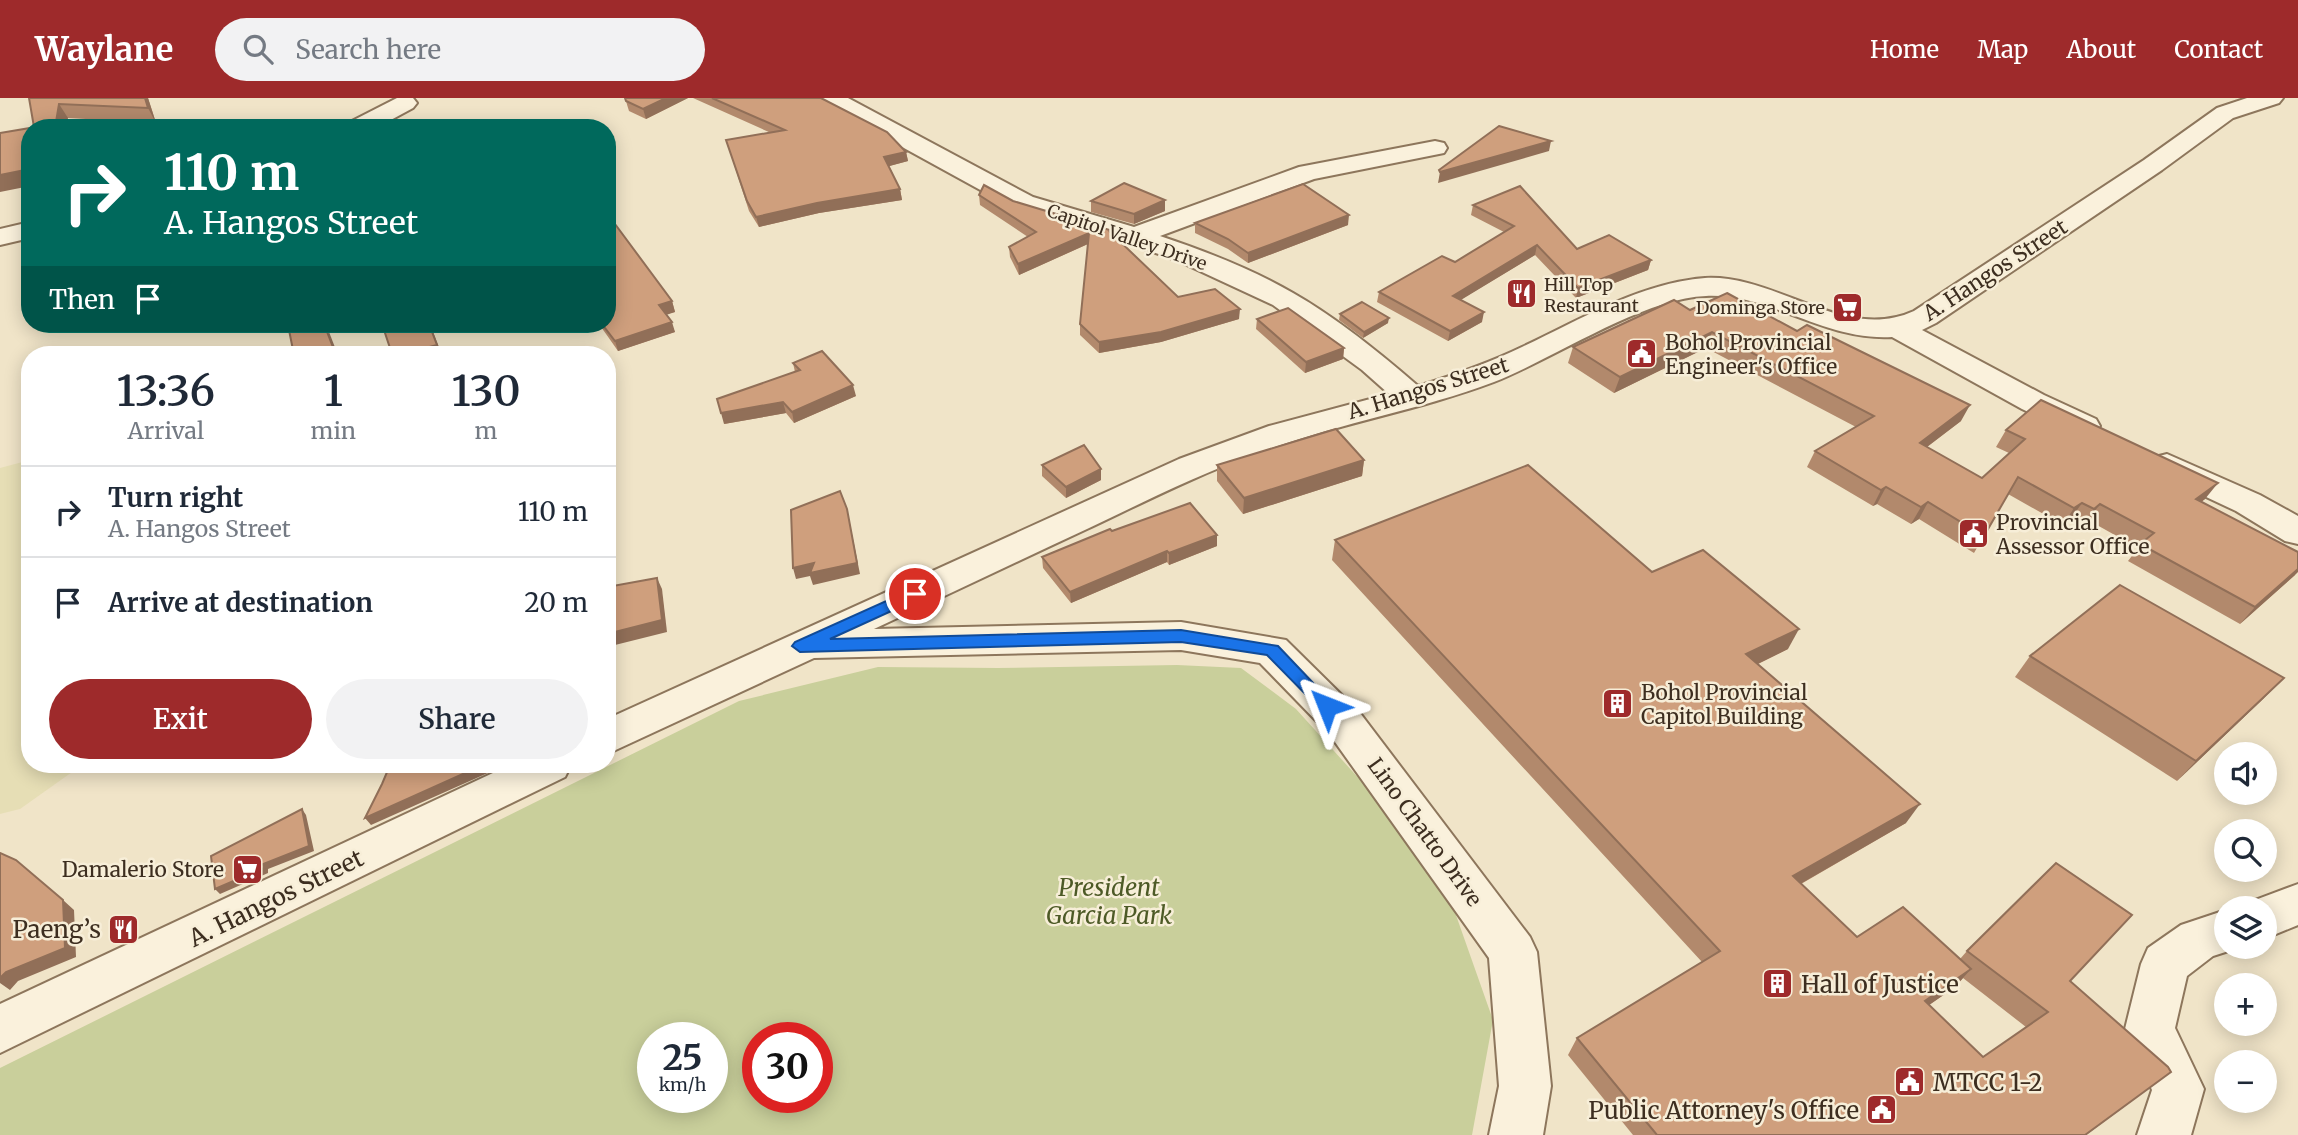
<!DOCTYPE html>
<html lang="en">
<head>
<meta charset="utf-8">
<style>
  :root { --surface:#fff; --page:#f2f2f3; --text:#1f2937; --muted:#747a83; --line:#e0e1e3; --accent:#9e2a2b }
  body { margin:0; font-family:Merriweather,serif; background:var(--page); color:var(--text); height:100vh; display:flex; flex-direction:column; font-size:26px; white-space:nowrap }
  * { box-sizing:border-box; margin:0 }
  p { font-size:23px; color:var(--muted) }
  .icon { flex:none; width:38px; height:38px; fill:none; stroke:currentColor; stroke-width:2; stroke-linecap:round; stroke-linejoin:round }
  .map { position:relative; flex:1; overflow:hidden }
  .details { position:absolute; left:21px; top:248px; width:595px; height:427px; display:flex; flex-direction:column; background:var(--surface); border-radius:28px; box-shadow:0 4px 18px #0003 }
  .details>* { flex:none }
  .guide { position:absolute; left:21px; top:21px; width:595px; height:214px; border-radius:28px; box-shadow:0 4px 18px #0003; background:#00695c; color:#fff; overflow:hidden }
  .controls { position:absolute; left:2214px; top:644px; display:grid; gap:14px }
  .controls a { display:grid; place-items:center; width:63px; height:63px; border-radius:50%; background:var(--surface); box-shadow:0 4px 18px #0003; font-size:35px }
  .speed { position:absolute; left:637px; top:924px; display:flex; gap:14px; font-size:35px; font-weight:700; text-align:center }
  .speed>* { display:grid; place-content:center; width:91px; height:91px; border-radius:50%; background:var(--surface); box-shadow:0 4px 18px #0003; line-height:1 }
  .speed small { font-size:18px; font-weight:400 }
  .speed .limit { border:10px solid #d22; background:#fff; color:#111 }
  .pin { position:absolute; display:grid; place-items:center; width:60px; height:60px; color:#fff; margin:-30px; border:4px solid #fff; border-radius:50%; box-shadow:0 2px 7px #0007 }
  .me { position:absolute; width:77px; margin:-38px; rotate:315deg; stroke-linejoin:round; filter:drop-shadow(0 0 5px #0008) }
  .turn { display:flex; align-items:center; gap:24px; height:147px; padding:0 28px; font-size:32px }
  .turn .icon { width:91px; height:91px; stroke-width:2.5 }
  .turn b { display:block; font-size:49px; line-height:60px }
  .then { display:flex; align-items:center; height:66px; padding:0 28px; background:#0003; gap:14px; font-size:26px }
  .eta { display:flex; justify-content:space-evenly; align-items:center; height:119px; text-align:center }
  .eta b { font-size:42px; font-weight:600; line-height:49px }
  .cta { display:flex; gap:14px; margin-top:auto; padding:14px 28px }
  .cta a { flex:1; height:80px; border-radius:42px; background:var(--accent); color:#fff; font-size:28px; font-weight:600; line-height:80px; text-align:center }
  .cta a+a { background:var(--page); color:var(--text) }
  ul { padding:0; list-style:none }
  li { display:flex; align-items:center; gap:21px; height:91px; padding:0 28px; border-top:2px solid var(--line) }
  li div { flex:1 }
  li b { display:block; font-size:26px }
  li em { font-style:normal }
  header { display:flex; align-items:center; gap:42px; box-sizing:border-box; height:98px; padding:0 35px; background:var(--accent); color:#fff }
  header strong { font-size:33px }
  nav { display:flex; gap:38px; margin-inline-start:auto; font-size:24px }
  .search { width:490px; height:63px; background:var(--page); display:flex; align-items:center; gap:18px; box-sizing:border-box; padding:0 24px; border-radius:38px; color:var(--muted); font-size:26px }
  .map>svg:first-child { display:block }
  .farmland { fill:#e6deb5 }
  .green { fill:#c9cf9b; fill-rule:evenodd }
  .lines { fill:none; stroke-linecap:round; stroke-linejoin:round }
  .minor-casing { stroke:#8d765c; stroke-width:4 }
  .minor { fill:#faf1dc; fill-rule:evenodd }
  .wall { fill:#b2896c; fill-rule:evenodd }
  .shaded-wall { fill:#916f58 }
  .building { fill:#cf9f7d; stroke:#916f58; stroke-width:2 }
  .route { fill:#1a73e8; stroke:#114b97; stroke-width:2 }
  .labels { text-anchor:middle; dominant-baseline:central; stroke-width:5; stroke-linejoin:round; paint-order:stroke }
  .far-street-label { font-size:18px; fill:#3d2e20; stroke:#f7eed8 }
  .far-poi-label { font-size:18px; fill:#3d2e20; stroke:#f7eed8; text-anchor:start }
  .street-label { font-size:21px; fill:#3d2e20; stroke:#f7eed8 }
  .poi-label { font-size:21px; fill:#3d2e20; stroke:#f7eed8; text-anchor:start }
  .near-park-label { font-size:24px; font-style:italic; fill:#4d5a26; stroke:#f7eed8 }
  .near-street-label { font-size:24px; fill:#3d2e20; stroke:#f7eed8 }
  .near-poi-label { font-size:24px; fill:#3d2e20; stroke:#f7eed8; text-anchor:end }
</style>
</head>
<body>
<header>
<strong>Waylane</strong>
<div class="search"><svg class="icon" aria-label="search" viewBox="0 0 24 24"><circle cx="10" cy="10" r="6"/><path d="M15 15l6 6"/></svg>Search here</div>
<nav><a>Home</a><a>Map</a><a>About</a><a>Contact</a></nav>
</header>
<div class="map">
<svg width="2298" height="1037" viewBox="0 0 2298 1037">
  <rect width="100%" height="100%" fill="#f0e4c8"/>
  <!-- farmland -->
  <polygon class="farmland" points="30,362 30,667 82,667 20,711 0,716 0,370"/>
  <!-- green -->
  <path class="green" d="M 1177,567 L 1241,570 L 1296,611 L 1439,769 L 1493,922 L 1472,1037 L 0,1037 L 0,970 L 739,603 L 878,569 L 998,570 ZM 653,940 L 712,940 L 712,999 L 653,999 ZM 758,940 L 817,940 L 817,999 L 758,999 Z"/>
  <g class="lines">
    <defs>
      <g id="minor">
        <polygon points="397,0 413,0 417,5 413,10 376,30 345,30 348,25"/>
        <path d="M 818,0 L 848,0 L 1033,99 L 1134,129 L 1299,69 L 1435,43 L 1444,45 L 1447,50 L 1444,55 L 1314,81 L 1160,138 C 1205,153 1252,171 1293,195 C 1337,220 1380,255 1418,288 C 1454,277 1489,265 1522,249 C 1580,222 1640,185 1705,180 C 1777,176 1844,245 1914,213 L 2144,62 L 2217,10 L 2247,0 L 2283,0 L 2279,5 L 2233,20 L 2162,72 L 1936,225 L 1922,232 L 2044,297 L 2096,321 L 2100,328 L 2096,335 L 2084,338 L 2072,335 L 2022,311 L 1892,239 C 1824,243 1770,195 1706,198 C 1643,200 1555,260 1494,284 C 1417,313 1335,326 1258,355 C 1199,376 1144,404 1087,431 C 1016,464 945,498 874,531 L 1181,524 L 1286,542 L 1360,615 L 1530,839 L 1537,854 L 1551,988 L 1543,1037 L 1489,1037 L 1499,988 L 1489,860 L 1330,637 L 1260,565 L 1181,552 L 814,560 L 607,656 L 607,621 L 1179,361 L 1269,328 L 1389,296 L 1362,272 L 1273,207 L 1176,162 L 1065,124 L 1015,111 L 822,5 Z"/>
        <polygon points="30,124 30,140 0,147 0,131"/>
        <polygon points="2167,356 2260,397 2298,418 2298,446 2285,443 2236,413 2155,375 2150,367 2155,359"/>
        <polygon points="510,667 571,667 565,679 0,955 0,906"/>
        <polygon points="2298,786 2298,827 2264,841 2264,810 2245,810 2247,805"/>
        <polygon points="2226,812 2226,849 2241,849 2213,858 2187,878 2175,930 2204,991 2191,1037 2137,1037 2152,992 2125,931 2141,866 2148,850 2181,827"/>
      </g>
    </defs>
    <!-- minor casing -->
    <use href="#minor" class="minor-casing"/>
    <!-- minor -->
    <use href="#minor" class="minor"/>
  </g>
  <!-- wall -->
  <g class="wall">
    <polygon points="29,0 148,0 156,25 68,20 34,29"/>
    <polygon points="625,0 688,0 646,21 629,13"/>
    <polygon points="693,0 821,0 906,54 908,63 889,68 900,91 902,102 819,115 759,129 749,113 726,42 771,35"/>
    <polygon points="979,97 1013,103 1113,133 1113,136 1178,199 1239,221 1161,244 1099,255 1080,237 1080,226 1088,146 1019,177 1010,159 1009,149 1028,139 980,107"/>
    <polygon points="1091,103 1165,113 1134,126 1091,114"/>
    <polygon points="1473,107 1577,151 1651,162 1648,172 1576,200 1535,157 1460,202 1482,224 1448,243 1377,204 1379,194 1455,164 1504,134 1471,117"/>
    <polygon points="1195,125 1348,127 1248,165 1228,151 1195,135"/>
    <polygon points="672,203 675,214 666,216 675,234 618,253 599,226 607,226"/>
    <polygon points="1690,212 1961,323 1927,349 1982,380 2009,355 1996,349 2006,332 2205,401 2201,404 2295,477 2240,526 2128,463 2138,450 2088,422 2083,428 2070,422 2063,427 2008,396 1974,455 1919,421 1911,426 1877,406 1873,408 1807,369 1815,353 1856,329 1706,250 1614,295 1568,265 1573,249"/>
    <polygon points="1340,216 1388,225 1363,240 1339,222"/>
    <polygon points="1257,221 1344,250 1343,261 1305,275 1256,231"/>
    <polygon points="793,265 856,298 794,325 786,315 724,326 795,274"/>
    <polygon points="1364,362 1362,378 1243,416 1217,383 1217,367"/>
    <polygon points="1042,367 1101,382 1066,400 1042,378"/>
    <polygon points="1112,433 1217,448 1169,467 1167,464 1071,505 1043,470 1042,459"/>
    <path d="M 1335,442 L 1652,474 L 1788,551 L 1758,566 L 1906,725 L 1801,786 L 1857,839 L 1960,861 L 1967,853 L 2070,883 L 2171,974 L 2086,1037 L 1633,1037 L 1568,957 L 1577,940 L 1702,864 L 1332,462 ZM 1963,880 L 2026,929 L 1983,959 L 1929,907 L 1955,889 Z"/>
    <polygon points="2030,558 2264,600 2177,683 2015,579"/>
  </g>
  <!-- shaded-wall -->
  <g class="shaded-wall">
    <polygon points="145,0 148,0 156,25 148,10"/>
    <polygon points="666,0 688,0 646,21 643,11"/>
    <polygon points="59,6 68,20 66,30 55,30"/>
    <polygon points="1551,43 1549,53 1438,85 1440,74"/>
    <polygon points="906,54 908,63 886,69 884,59"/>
    <polygon points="30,71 30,88 0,94 0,77"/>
    <polygon points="900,91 902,102 819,115 759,129 756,119 817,105"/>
    <polygon points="1165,102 1165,113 1134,126 1134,116"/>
    <polygon points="1349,117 1348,127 1248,165 1248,155"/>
    <polygon points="1089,135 1090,145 1019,177 1018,166"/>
    <polygon points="1537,147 1535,157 1451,208 1453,198"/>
    <polygon points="1651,162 1648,172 1576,200 1578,190"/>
    <polygon points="672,203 675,214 663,218 659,207"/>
    <polygon points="1240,211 1239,221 1161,244 1099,255 1099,244"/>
    <polygon points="1484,214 1482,224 1448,243 1450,233"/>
    <polygon points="1389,220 1388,225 1363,240 1364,234"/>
    <polygon points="672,224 675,234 618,253 615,243"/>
    <polygon points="325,226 329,234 338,257 336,257"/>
    <polygon points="429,226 430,226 442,257 404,257 403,256"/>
    <polygon points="1712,234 1706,250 1614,295 1620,279"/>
    <polygon points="1344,250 1343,261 1305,275 1306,264"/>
    <polygon points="853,287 856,298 794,325 792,314"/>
    <polygon points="783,304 786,315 724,326 721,315"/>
    <polygon points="1970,307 1961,323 1911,361 1920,345"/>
    <polygon points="1364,362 1362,378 1243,416 1244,400"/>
    <polygon points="1101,371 1101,382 1066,400 1066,389"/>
    <polygon points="2218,385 2205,401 2183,418 2196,401"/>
    <polygon points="1886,389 1877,406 1873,408 1881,392"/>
    <polygon points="1928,404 1919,421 1911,426 1921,409"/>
    <polygon points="2082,405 2070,422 2063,427 2074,410"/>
    <polygon points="2100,406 2088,422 2083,428 2094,411"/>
    <polygon points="847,411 860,476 813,487 810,478 796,481 793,470"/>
    <polygon points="1217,437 1217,448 1169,467 1169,455"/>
    <polygon points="1167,453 1167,464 1071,505 1070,494"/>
    <polygon points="2298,471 2298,474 2295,477 2240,526 2255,509"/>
    <polygon points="657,480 662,491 667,534 607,549 607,536"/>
    <polygon points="1799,531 1788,551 1737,576 1746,556"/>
    <polygon points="2284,580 2264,600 2177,683 2196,663"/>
    <polygon points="483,667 488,667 490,674 371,727 365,720"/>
    <polygon points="1920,706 1906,725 1781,797 1793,778"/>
    <polygon points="302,711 306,717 314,753 268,771 268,775 220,796 215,791 263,766"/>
    <polygon points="63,802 74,812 76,859 18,883 10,892 0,885 0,880"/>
    <polygon points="1971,871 1955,889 1909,921 1925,903"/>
  </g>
  <!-- building -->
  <g class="building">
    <polygon points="29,0 145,0 148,10 59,6 55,30 30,30 34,29"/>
    <polygon points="625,0 666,0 643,11 626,3"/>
    <polygon points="712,0 821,0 887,34 906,54 884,59 900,91 817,105 756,119 747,103 726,42 785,32"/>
    <polygon points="1499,28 1551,43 1440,74 1439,72"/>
    <polygon points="30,30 30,71 0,77 0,35"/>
    <polygon points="1124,85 1165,102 1134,116 1091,103"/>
    <polygon points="1303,86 1349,117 1248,155 1228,141 1195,125"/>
    <polygon points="984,87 1013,103 1113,133 1110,134 1178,199 1215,191 1240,211 1161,234 1099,244 1080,226 1089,135 1018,166 1009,149 1036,134 979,97"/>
    <polygon points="1520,88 1577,151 1609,137 1651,162 1578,190 1537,147 1453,198 1484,214 1450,233 1379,194 1442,158 1455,164 1514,128 1473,107"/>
    <polygon points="615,126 672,203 659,207 672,224 615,243 602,226 607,226 607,128"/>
    <polygon points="1727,195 1797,233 1807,227 1970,307 1920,345 1982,380 2025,341 2006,332 2041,302 2218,385 2196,401 2298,454 2298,471 2255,509 2140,446 2154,435 2100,406 2094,411 2082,405 2074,410 2018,379 1984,438 1928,404 1921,409 1886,389 1881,392 1815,353 1874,318 1712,234 1620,279 1573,249 1674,202 1690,212"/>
    <polygon points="1362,204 1389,220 1364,234 1340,216"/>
    <polygon points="1288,210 1344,250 1306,264 1257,221"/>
    <polygon points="313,226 324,226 336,257 294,257 289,232"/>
    <polygon points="382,226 429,226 437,247 403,256 392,256"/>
    <polygon points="822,253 853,287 792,314 783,304 721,315 717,301 800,272 793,265"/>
    <polygon points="1336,331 1364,362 1244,400 1217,367"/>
    <polygon points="1084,347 1101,371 1066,389 1042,367"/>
    <polygon points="1528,367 1652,474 1703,452 1799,531 1746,556 1920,706 1793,778 1857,839 1903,809 1971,871 1925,903 1983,959 2048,914 1967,853 2056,765 2132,817 2070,883 2168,969 2171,974 2085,1037 1657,1037 1577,940 1720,853 1335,442"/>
    <polygon points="840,393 847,411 857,465 810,475 814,465 793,470 791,412"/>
    <polygon points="1190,405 1217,437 1169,455 1167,453 1070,494 1042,459 1110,431 1112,433"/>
    <polygon points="657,480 662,522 607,536 607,489"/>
    <polygon points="2120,487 2284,580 2196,663 2030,558"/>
    <polygon points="390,667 483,667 365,720 382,686"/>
    <polygon points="302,711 309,748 263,766 264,770 215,791 211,758"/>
    <polygon points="0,755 16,762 63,802 65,850 6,874 0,880"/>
  </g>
  <!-- route -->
  <polygon class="route" points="915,490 920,492 923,496 920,500 830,541 1181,532 1278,548 1335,608 1333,612 1321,612 1267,557 1181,544 800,554 792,548 795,544"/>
  <!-- icons -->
  <defs>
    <symbol id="restaurant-square" viewBox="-11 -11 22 22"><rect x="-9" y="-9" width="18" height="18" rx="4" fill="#9e2a2b" stroke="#f7eed8"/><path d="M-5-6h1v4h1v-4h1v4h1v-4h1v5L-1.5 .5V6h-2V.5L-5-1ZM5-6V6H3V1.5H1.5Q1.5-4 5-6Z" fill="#fff"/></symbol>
    <symbol id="supermarket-square" viewBox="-11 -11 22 22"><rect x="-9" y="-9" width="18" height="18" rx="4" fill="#9e2a2b" stroke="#f7eed8"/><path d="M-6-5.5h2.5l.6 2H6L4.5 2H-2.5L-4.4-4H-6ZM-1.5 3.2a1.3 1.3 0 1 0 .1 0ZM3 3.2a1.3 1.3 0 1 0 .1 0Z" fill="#fff"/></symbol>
    <symbol id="civic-square" viewBox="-11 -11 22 22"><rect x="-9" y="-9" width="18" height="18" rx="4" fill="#9e2a2b" stroke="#f7eed8"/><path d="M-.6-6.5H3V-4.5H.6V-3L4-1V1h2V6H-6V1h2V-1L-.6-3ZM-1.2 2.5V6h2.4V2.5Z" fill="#fff"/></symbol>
    <symbol id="building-square" viewBox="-11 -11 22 22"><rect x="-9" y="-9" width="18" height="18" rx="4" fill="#9e2a2b" stroke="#f7eed8"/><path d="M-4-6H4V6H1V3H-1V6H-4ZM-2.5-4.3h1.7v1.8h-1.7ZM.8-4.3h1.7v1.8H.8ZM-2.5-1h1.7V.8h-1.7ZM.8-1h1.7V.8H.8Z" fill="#fff"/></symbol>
  </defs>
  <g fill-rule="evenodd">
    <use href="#restaurant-square" x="1504" y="178" width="35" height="35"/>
    <use href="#supermarket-square" x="1830" y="192" width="35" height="35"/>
    <use href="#civic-square" x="1624" y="238" width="35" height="35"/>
    <use href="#civic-square" x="1956" y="418" width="35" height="35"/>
    <use href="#building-square" x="1600" y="588" width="35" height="35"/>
    <use href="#supermarket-square" x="230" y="754" width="35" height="35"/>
    <use href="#restaurant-square" x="106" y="814" width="35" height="35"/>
    <use href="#building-square" x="1760" y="868" width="35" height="35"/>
    <use href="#civic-square" x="1892" y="966" width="35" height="35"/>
    <use href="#civic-square" x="1864" y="994" width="35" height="35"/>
  </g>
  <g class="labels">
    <!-- far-street labels -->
    <g class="far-street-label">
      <text transform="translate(1127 139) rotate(19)">Capitol Valley Drive</text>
    </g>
    <!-- far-poi labels -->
    <g class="far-poi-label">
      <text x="1544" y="186">Hill Top<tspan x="1544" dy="21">Restaurant</tspan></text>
      <text x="1825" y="209" text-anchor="end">Dominga Store</text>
    </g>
    <!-- street labels -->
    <g class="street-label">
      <text transform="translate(1995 172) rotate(-33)">A. Hangos Street</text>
      <text transform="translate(1428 290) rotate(-17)">A. Hangos Street</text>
      <text transform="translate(1425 734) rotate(54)">Lino Chatto Drive</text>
    </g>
    <!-- poi labels -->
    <g class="poi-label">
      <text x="1665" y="244">Bohol Provincial<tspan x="1665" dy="24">Engineer's Office</tspan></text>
      <text x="1996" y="424">Provincial<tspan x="1996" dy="24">Assessor Office</tspan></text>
      <text x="1641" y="594">Bohol Provincial<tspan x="1641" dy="24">Capitol Building</tspan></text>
      <text x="224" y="771" text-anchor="end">Damalerio Store</text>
    </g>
    <!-- near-park labels -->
    <g class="near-park-label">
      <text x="1109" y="789">President<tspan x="1109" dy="28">Garcia Park</tspan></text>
    </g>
    <!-- near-street labels -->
    <g class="near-street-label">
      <text transform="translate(276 800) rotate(-26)">A. Hangos Street</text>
    </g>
    <!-- near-poi labels -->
    <g class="near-poi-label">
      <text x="101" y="831">Paeng’s</text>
      <text x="1801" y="886" text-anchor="start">Hall of Justice</text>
      <text x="1933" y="984" text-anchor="start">MTCC 1-2</text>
      <text x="1859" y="1012">Public Attorney's Office</text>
    </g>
  </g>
</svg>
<div class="controls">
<a><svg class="icon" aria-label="sound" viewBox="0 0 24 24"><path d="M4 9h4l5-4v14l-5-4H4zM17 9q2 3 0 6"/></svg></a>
<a><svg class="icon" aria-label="search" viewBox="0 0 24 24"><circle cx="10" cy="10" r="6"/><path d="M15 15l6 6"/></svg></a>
<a><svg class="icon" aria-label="layers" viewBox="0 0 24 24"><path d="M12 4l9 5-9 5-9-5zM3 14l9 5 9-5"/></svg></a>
<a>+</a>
<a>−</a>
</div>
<div class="speed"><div>25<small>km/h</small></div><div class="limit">30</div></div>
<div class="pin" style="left:915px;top:496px;background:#d93025"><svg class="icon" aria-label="arrive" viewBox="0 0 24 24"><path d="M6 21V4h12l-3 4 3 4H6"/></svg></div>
<svg class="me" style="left:1327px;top:608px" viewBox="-20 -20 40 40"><path d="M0-17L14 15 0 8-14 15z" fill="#1a73e8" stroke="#fff" stroke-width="4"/></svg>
<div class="guide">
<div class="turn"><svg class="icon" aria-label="right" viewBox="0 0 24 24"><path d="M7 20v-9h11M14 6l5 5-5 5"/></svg><div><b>110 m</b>A. Hangos Street</div></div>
<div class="then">Then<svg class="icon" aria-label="arrive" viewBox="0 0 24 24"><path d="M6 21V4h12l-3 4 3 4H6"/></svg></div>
</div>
<section class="details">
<div class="eta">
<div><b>13:36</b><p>Arrival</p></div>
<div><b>1</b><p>min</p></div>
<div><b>130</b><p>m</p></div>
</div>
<ul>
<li><svg class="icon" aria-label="right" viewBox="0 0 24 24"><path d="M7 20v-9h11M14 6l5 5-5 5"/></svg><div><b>Turn right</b><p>A. Hangos Street</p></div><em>110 m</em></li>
<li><svg class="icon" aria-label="arrive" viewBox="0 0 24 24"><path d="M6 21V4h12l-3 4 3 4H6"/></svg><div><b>Arrive at destination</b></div><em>20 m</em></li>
</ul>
<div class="cta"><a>Exit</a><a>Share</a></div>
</section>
</div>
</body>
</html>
